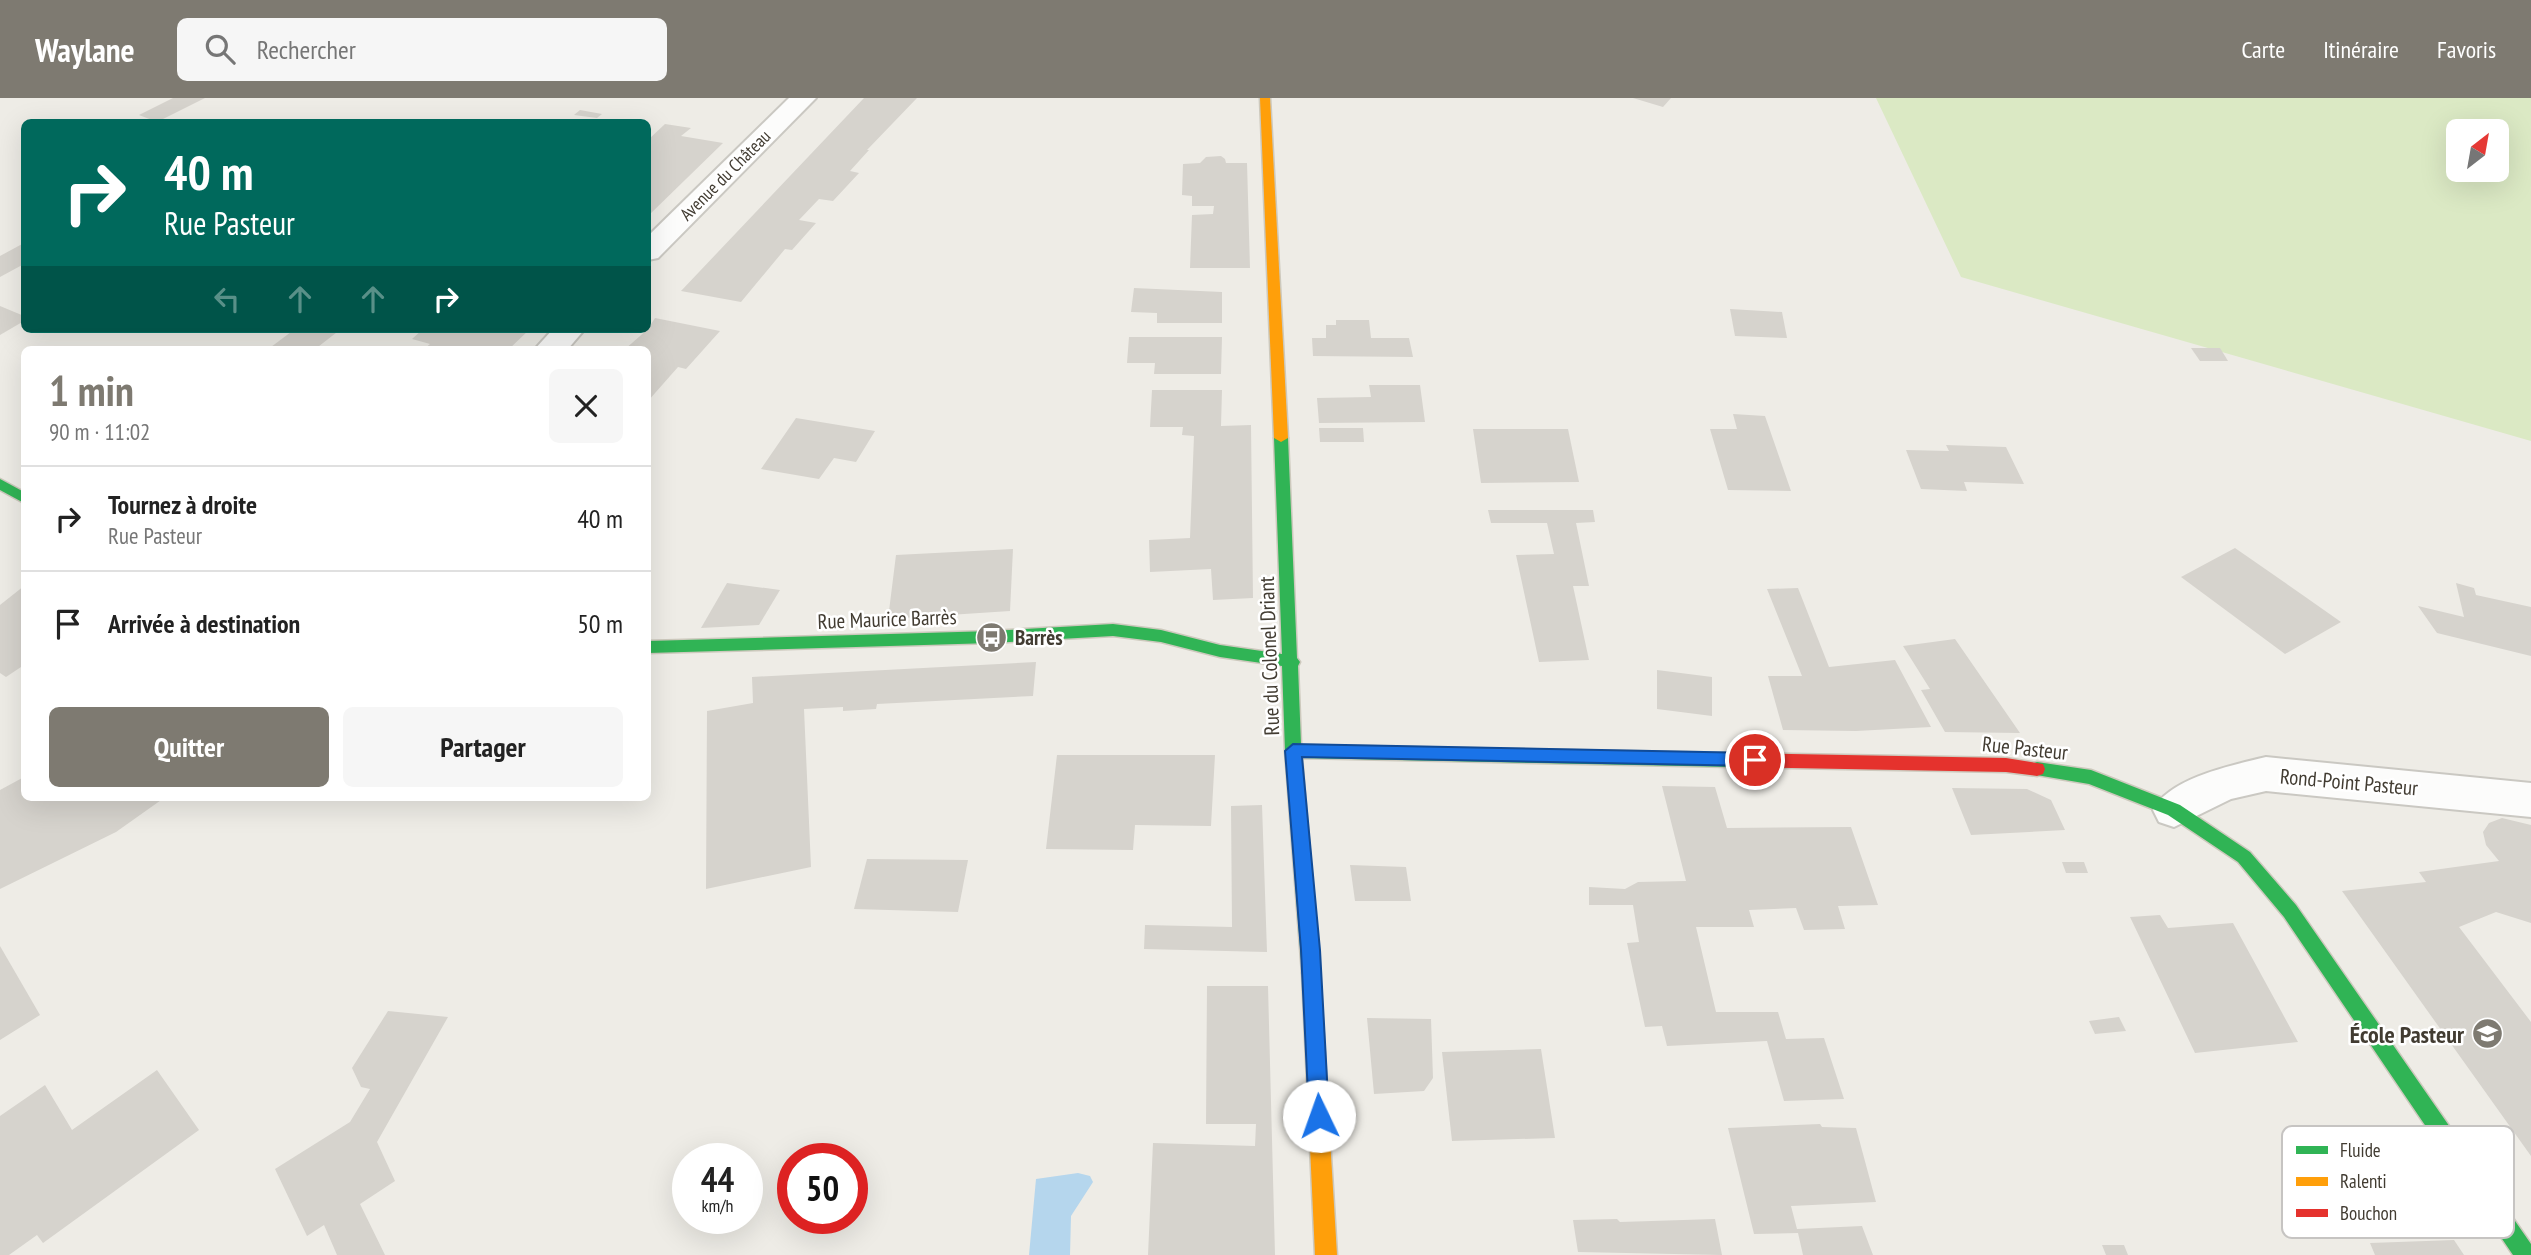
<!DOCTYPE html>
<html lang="fr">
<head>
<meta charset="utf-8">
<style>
  :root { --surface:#fff; --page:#f6f6f6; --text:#222; --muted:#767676; --line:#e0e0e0; --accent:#7e7a71 }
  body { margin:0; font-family:"PT Sans Narrow",sans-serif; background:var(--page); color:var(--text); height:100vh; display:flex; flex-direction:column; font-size:26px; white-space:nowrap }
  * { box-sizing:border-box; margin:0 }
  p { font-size:23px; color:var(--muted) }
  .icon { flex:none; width:38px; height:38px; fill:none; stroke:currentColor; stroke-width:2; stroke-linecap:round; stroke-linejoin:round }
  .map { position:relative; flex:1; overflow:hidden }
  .sheet { position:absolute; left:21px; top:248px; width:630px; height:455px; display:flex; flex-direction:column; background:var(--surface); border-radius:10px; box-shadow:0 7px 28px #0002 }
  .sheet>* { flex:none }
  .guide { position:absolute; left:21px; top:21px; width:630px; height:214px; border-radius:10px; box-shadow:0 7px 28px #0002; background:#00695c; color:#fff; overflow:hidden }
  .needle { width:46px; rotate:31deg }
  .fabs { position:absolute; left:2446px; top:21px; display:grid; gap:14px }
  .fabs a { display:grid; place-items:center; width:63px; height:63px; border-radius:10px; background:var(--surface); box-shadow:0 7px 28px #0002; font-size:35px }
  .speed { position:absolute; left:672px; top:1045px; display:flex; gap:14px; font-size:35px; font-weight:700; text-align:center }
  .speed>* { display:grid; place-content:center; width:91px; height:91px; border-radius:50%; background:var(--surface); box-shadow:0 7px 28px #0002; line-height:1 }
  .speed small { font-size:18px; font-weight:400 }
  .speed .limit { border:10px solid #d22; background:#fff; color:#111 }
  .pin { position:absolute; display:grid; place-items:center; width:60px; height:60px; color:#fff; margin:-30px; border:4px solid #fff; border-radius:50%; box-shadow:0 2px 7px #0007 }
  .me { position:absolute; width:77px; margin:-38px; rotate:357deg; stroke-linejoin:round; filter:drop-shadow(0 0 5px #0008) }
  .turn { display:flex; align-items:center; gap:24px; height:147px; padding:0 28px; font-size:32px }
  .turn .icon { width:91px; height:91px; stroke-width:2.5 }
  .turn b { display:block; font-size:49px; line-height:60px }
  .lanes { display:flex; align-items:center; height:66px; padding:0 28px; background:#0003; justify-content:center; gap:35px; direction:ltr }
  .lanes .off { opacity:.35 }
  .round { display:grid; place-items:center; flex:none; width:74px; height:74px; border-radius:10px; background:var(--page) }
  .head { display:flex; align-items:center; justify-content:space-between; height:119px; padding:0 28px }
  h1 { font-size:42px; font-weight:600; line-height:52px; color:var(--accent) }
  .primary-button { display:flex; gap:14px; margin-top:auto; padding:14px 28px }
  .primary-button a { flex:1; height:80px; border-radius:10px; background:var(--accent); color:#fff; font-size:28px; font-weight:600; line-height:80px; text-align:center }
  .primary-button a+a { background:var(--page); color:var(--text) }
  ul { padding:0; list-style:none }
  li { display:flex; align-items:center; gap:21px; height:105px; padding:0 28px; border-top:2px solid var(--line) }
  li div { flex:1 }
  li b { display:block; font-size:26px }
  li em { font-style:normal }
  header { display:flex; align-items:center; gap:42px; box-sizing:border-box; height:98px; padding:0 35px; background:var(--accent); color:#fff }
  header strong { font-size:33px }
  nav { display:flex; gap:38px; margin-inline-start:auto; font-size:24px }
  .search { width:490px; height:63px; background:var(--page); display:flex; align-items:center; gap:18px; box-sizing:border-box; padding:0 24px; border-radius:10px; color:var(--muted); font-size:26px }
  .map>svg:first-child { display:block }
  .green { fill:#dbe9c4; fill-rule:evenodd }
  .water { fill:#b5d6ed }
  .building { fill:#d6d3cd }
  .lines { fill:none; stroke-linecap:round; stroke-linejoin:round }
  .street-casing { stroke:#cac8c2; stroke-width:4 }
  .fast-casing { stroke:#cdc9bd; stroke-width:3 }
  .slow-casing { stroke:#cdc9bd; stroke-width:3 }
  .jam-casing { stroke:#cdc9bd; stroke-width:3 }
  .street { fill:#fcfcfb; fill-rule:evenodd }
  .fast { fill:#30b455; fill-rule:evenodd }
  .slow { fill:#ff9f0a; fill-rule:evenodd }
  .jam { fill:#e5322d; fill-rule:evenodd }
  .route { fill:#1a73e8; stroke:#114b97; stroke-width:2 }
  .labels { text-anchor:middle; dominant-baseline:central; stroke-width:5; stroke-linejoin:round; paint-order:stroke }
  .far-street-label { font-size:18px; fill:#423c32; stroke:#fff }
  .street-label { font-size:21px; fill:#423c32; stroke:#fff }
  .poi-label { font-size:21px; font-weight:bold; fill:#423c32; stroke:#fff; text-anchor:start }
  .near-poi-label { font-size:24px; font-weight:bold; fill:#423c32; stroke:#fff; text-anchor:end }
  .key { fill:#fff; stroke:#c6c4c2; stroke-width:2 }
  .key-label { font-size:19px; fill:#423c32 }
</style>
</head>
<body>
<header>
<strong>Waylane</strong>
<div class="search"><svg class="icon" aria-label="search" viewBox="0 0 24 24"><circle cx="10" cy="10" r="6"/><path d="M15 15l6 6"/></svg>Rechercher</div>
<nav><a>Carte</a><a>Itinéraire</a><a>Favoris</a></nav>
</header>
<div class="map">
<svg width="2531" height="1157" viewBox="0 0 2531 1157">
  <rect width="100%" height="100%" fill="#eeece6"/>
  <!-- green -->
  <path class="green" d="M 1876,0 L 2531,0 L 2531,343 L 1961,179 ZM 2459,33 L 2497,33 L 2497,72 L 2459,72 Z"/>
  <!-- water -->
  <polygon class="water" points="1078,1075 1090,1078 1093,1084 1071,1118 1070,1157 1029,1157 1036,1081"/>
  <!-- building -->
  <g class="building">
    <polygon points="173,0 205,0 157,24 139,17"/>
    <polygon points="864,0 917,0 867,52 869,52 850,73 859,75 833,103 819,101 799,122 816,125 792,152 785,151 741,204 681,193"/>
    <polygon points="1633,0 1671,0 1663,9"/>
    <polygon points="580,12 602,16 597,20 574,17"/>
    <polygon points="665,26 691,30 681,38 723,45 648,118 648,42"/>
    <polygon points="1221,58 1225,61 1226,65 1247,65 1250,170 1190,170 1192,117 1213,116 1214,108 1192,108 1192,98 1182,97 1183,66 1200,65 1206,59"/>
    <polygon points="24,145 24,166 0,179 0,158"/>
    <polygon points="1134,190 1222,194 1222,225 1157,225 1157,215 1131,214"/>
    <polygon points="0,208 24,218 24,223 0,237"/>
    <polygon points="1730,211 1782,214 1787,240 1735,238"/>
    <polygon points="655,220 720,233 686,271 678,269 648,303 648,252 624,252 648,231"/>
    <polygon points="1336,222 1369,222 1371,240 1409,240 1413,259 1313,258 1312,240 1326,240 1326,227 1336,227"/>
    <polygon points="295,231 341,231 314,252 267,252"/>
    <polygon points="423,231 530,231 508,252 423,252 430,246 412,241"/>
    <polygon points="1129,239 1222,239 1221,276 1154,276 1155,265 1127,265"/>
    <polygon points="2191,250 2220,250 2228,263 2200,263"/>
    <polygon points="1369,287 1420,287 1425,324 1319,325 1317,300 1371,299"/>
    <polygon points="1152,292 1222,292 1221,328 1251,327 1253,500 1213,502 1211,471 1150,474 1149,442 1190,440 1194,338 1182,337 1183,329 1150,329"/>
    <polygon points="1733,316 1765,318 1791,393 1728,392 1710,331 1737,331"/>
    <polygon points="796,320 875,333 856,364 834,360 819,381 761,371"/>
    <polygon points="1319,330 1363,330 1364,344 1320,344"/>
    <polygon points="1473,331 1568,331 1579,384 1481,385"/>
    <polygon points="1946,347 2006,349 2024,386 1964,384 1967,393 1921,391 1906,352 1949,353"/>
    <polygon points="1488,412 1593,412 1595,424 1576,425 1589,488 1573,488 1589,562 1539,564 1516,457 1554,456 1547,425 1491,425"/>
    <polygon points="2235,450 2304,498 2341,524 2285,556 2181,479"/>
    <polygon points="1013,451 1010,513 888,521 896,457"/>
    <polygon points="727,485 780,492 759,527 701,530"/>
    <polygon points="2456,485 2474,490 2476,497 2531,509 2531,558 2437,535 2418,508 2464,519"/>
    <polygon points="24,488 24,567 6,579 0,575 0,507"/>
    <polygon points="1798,490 1829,569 1895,562 1931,629 1856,633 1783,632 1768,578 1802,578 1767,491"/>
    <polygon points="1955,541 2020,635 1945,634 1921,592 1930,591 1903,548"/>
    <polygon points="1036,564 1033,598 877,606 876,611 843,613 843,609 804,611 811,769 706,791 707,613 753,605 752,579"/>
    <polygon points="1657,572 1712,579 1712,618 1657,611"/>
    <polygon points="1057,657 1215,657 1211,728 1135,727 1133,752 1046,751"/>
    <polygon points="24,679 24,700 164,700 116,734 0,791 0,692"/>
    <polygon points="1662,688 1715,689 1727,730 1851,729 1878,807 1838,808 1845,831 1804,832 1796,810 1749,812 1754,829 1696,829 1716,914 1778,914 1786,941 1824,940 1844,1001 1784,1003 1767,943 1667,948 1662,928 1645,929 1627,845 1639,844 1633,807 1589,807 1589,789 1625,791 1638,784 1686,783"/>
    <polygon points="1952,690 2027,691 2051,702 2065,732 1971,737"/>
    <polygon points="1262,707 1267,854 1144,851 1145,827 1232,829 1231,708"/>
    <polygon points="2502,720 2531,727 2531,825 2496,814 2459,829 2531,924 2531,1058 2342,793 2426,784 2419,774 2499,763 2486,747 2483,734 2489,725"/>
    <polygon points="867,761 968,762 958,814 854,811"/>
    <polygon points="2062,764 2084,764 2088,775 2066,775"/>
    <polygon points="1350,767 1406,769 1411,803 1355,803"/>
    <polygon points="2160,817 2168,830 2233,825 2298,944 2195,955 2130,819"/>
    <polygon points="0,848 40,917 0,942"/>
    <polygon points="1207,888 1268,888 1275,1157 1148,1157 1153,1045 1255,1048 1256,1026 1206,1026"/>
    <polygon points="388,913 448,919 377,1044 395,1083 360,1106 385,1157 337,1157 324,1127 307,1138 275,1071 350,1024 370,991 361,989 352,970"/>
    <polygon points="2119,919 2126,933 2095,936 2089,923"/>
    <polygon points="1367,920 1431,921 1433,980 1424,993 1374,996"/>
    <polygon points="1541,951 1555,1040 1452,1043 1442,954"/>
    <polygon points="157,972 199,1032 43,1145 37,1137 9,1157 0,1157 0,1018 45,987 72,1032"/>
    <polygon points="1820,1026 1822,1029 1856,1030 1876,1104 1791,1108 1797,1131 1862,1128 1873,1157 1803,1157 1798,1135 1754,1136 1728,1030"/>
    <polygon points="1617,1121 1620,1124 1715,1121 1722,1157 1578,1154 1573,1122"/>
    <polygon points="2454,1142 2464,1157 2375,1157 2370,1145"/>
    <polygon points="2102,1147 2124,1147 2128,1157 2106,1157"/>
  </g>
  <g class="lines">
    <defs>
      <g id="street">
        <polygon points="789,0 816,0 658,160 648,162 648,138"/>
        <polygon points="553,231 585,231 567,252 534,252"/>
        <path d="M 2266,659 L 2531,685 L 2531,719 L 2266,693 L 2231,701 L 2174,729 L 2159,724 L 2153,712 C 2169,680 2233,667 2266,659 Z"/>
      </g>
      <g id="fast">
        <polygon points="1281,336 1288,340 1297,560 1300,564 1298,568 1301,647 1733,655 1739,657 1741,662 1739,667 1733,669 1302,660 1320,875 1318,881 1311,883 1304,881 1302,875 1285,653 1282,568 1220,559 1161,544 1113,538 992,545 648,555 648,543 992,533 1113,526 1161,532 1220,547 1282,556 1274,340"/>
        <polygon points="0,381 24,394 24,405 0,392"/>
        <polygon points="2037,664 2091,672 2180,707 2250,754 2296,807 2531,1146 2531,1157 2513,1157 2284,819 2238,764 2168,717 2089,686 2031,676 2029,671 2031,666"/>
      </g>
      <g id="slow">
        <polygon points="1260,0 1270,0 1288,340 1281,344 1274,340"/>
        <polygon points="1311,867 1318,869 1320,875 1337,1157 1315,1157 1302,875 1304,869"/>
      </g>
      <polygon id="jam" points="1733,655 2006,660 2043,666 2045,671 2043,676 2037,678 2006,674 1733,669 1727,667 1725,662 1727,657"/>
    </defs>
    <!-- street casing -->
    <use href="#street" class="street-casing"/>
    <!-- fast casing -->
    <use href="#fast" class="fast-casing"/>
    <!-- slow casing -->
    <use href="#slow" class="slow-casing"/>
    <!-- jam casing -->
    <use href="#jam" class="jam-casing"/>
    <!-- street -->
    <use href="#street" class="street"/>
    <!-- fast -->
    <use href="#fast" class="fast"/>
    <!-- slow -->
    <use href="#slow" class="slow"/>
    <!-- jam -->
    <use href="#jam" class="jam"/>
  </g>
  <!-- route -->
  <polygon class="route" points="1293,646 1755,655 1763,662 1755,668 1302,659 1320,852 1329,1018 1326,1025 1319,1028 1312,1025 1309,1018 1301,852 1285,653"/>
  <!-- icons -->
  <defs>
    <symbol id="bus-disc" viewBox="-11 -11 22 22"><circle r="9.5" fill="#7e7a71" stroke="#fff"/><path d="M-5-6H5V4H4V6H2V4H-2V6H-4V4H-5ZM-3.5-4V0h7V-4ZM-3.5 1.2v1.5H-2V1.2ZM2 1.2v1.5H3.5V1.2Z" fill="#fff"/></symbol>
    <symbol id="school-disc" viewBox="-11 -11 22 22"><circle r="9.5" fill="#7e7a71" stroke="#fff"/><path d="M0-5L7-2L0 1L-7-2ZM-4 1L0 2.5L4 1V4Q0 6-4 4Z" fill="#fff"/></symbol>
  </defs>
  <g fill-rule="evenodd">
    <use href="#bus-disc" x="974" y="522" width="35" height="35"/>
    <use href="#school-disc" x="2470" y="918" width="35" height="35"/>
  </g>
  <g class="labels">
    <!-- far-street labels -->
    <g class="far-street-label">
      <text transform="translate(725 77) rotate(-45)">Avenue du Château</text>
    </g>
    <!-- street labels -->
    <g class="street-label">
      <text transform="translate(887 521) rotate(-2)">Rue Maurice Barrès</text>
      <text transform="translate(1269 558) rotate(-92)">Rue du Colonel Driant</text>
      <text transform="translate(2025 650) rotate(6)">Rue Pasteur</text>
      <text transform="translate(2349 684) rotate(5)">Rond-Point Pasteur</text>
    </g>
    <!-- poi labels -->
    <g class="poi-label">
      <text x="1015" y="539">Barrès</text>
    </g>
    <!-- near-poi labels -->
    <g class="near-poi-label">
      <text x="2464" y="936">École Pasteur</text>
    </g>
  </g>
  <!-- legend -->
  <rect x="2282" y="1028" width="232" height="112" rx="10" class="key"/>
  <rect x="2296" y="1048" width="32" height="8" fill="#30b455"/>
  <rect x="2296" y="1079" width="32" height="9" fill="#ff9f0a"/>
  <rect x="2296" y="1111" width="32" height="8" fill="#e5322d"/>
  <g class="key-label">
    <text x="2340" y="1059">Fluide</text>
    <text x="2340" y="1090">Ralenti</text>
    <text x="2340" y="1122">Bouchon</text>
  </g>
</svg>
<div class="fabs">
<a><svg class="needle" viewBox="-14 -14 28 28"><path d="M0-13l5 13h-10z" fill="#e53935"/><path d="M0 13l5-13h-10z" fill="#767676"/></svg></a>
</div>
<div class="speed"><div>44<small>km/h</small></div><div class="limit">50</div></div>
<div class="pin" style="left:1755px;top:662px;background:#d93025"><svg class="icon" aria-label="arrive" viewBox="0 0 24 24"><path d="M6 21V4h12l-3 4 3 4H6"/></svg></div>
<svg class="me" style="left:1319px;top:1018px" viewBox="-20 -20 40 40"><circle r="19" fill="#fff"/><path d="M0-13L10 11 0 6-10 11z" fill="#1a73e8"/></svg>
<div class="guide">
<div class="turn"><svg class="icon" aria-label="right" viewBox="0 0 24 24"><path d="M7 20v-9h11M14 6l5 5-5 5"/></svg><div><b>40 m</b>Rue Pasteur</div></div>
<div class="lanes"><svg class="icon off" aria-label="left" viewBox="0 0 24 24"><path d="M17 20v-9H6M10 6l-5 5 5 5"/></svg><svg class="icon off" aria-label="ahead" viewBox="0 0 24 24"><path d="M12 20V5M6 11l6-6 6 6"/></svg><svg class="icon off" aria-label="ahead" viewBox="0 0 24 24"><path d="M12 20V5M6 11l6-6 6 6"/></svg><svg class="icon" aria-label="right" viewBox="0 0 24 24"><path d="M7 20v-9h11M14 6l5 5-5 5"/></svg></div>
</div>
<section class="sheet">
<div class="head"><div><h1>1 min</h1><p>90 m · 11:02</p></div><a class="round"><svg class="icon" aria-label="close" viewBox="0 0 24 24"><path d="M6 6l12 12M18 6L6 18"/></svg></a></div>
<ul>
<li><svg class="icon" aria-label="right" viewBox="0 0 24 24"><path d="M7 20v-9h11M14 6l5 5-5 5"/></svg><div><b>Tournez à droite</b><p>Rue Pasteur</p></div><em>40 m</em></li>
<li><svg class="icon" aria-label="arrive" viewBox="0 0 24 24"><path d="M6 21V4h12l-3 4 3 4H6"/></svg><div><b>Arrivée à destination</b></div><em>50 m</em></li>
</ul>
<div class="primary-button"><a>Quitter</a><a>Partager</a></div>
</section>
</div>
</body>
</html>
